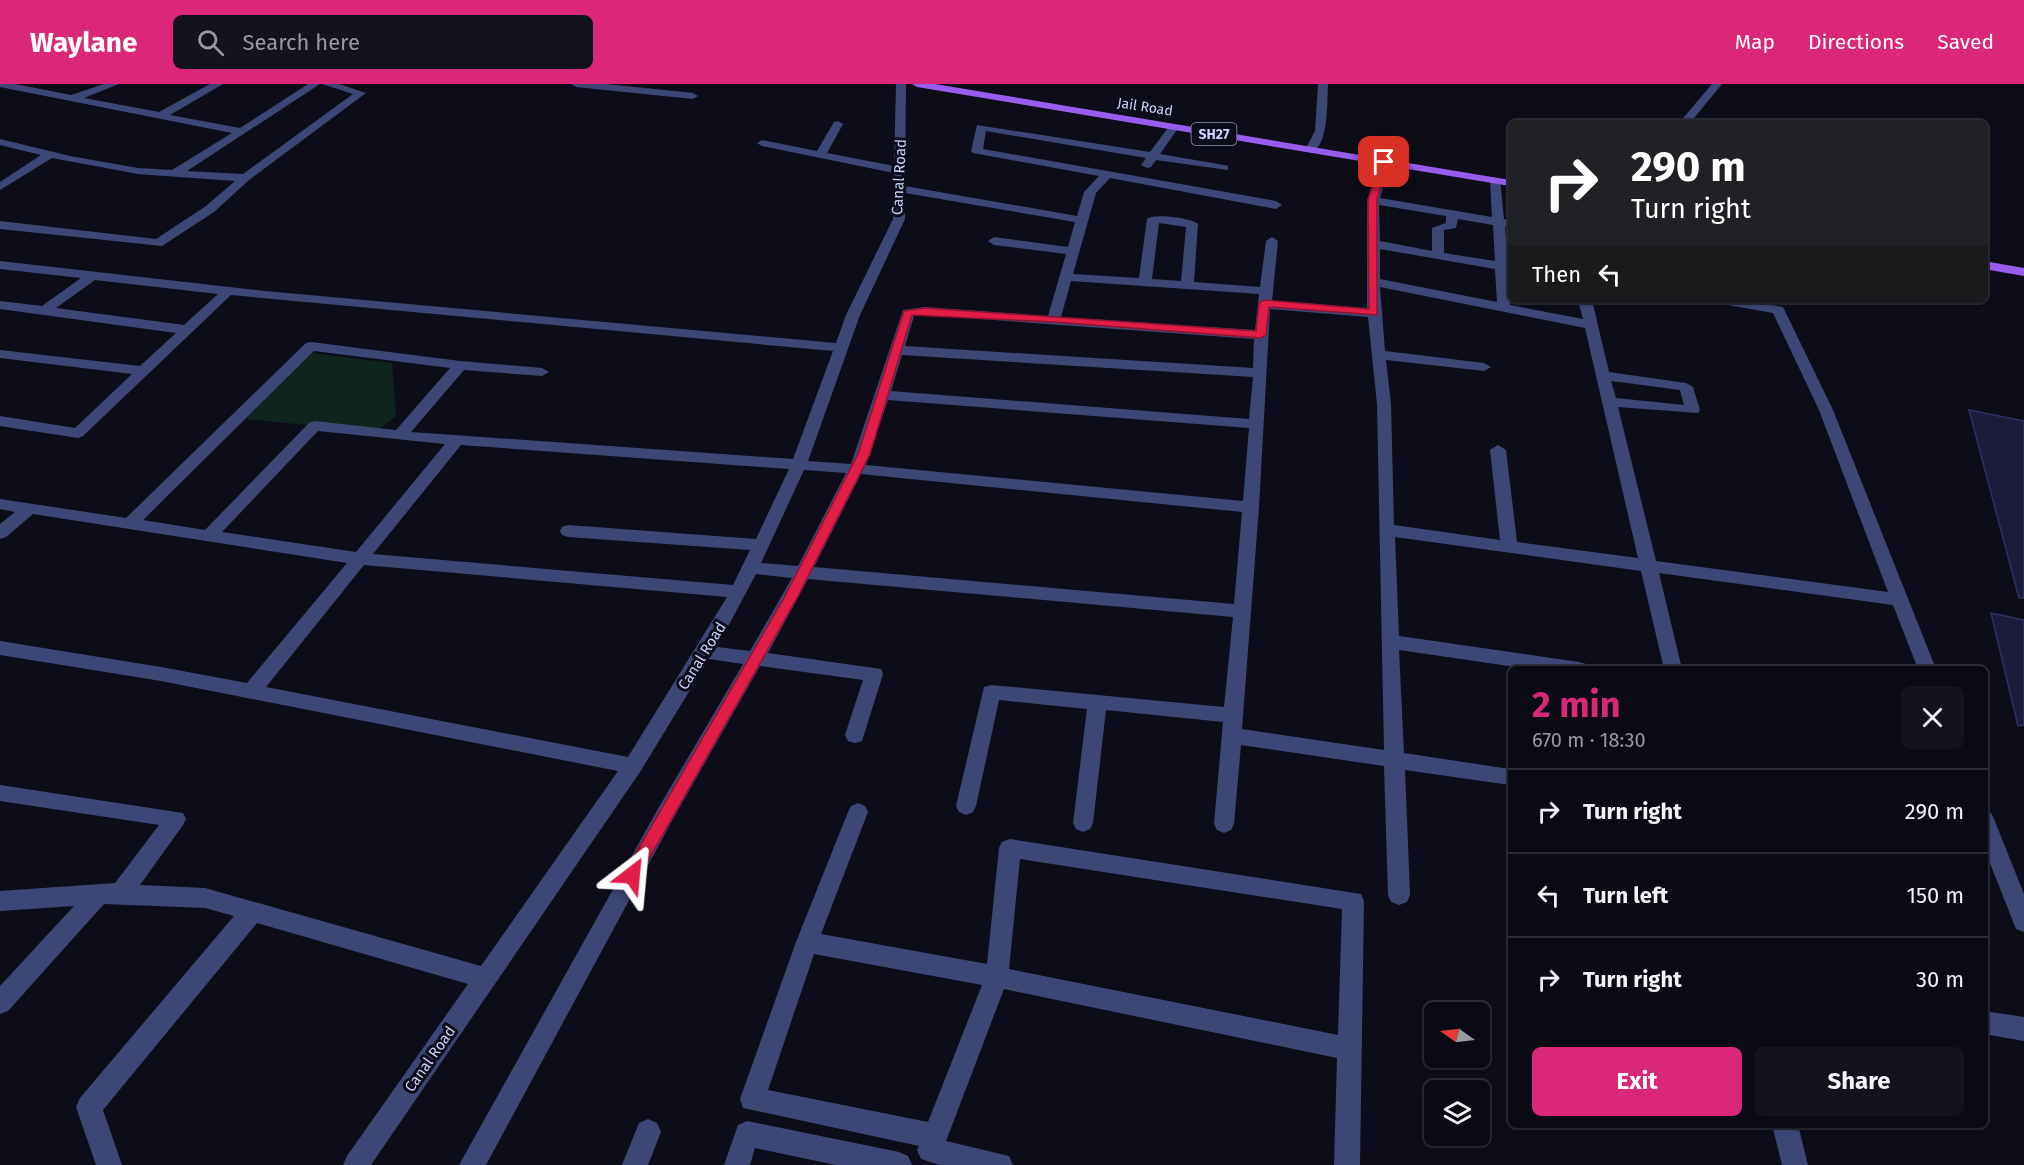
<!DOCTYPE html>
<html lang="en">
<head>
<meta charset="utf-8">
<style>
  :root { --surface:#0a0a14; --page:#13131d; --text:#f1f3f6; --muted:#999aa0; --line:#2a2b34; --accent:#db2777 }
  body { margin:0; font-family:"Fira Sans",sans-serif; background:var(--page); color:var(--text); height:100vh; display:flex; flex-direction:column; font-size:22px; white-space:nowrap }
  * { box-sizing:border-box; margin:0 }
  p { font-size:20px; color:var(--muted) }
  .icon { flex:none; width:33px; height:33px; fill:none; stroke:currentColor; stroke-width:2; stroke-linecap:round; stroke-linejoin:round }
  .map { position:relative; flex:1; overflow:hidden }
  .drawer { position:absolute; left:1508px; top:582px; width:480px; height:462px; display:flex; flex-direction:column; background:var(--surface); border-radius:9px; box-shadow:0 2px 4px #0004,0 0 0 2px var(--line) }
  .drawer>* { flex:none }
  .banner { position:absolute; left:1508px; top:36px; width:480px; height:183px; border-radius:9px; box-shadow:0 2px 4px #0004,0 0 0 2px var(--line); background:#202124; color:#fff; overflow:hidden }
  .needle { width:39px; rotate:284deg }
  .controls { position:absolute; left:1424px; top:918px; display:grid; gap:12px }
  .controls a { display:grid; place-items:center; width:66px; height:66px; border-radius:9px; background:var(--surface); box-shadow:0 2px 4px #0004,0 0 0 2px var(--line); font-size:30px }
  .pin { position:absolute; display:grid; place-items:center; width:51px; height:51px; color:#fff; margin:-26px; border-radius:12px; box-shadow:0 3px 9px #0006 }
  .me { position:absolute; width:66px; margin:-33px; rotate:29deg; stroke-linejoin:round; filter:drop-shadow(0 0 4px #0008) }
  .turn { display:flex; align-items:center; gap:21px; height:126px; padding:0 24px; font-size:27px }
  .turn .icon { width:78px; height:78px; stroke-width:2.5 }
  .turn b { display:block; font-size:42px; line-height:51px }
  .then { display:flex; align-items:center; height:57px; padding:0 24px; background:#0003; gap:12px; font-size:22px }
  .round { display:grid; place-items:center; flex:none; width:63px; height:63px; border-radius:9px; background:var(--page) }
  .overview { display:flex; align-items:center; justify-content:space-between; height:102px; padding:0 24px }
  h1 { font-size:36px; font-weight:700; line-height:45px; color:var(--accent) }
  .button { display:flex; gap:12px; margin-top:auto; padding:12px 24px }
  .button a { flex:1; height:69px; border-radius:9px; background:var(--accent); color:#fff; font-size:24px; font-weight:700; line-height:69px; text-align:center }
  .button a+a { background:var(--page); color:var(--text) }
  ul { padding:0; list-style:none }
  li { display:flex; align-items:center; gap:18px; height:84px; padding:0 24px; border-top:2px solid var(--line) }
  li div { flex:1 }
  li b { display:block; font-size:22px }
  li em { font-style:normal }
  header { display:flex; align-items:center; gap:36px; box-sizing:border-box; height:84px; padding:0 30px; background:var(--accent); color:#fff }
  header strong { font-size:28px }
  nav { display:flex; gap:33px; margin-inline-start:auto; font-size:21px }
  .search { width:420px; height:54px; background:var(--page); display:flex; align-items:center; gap:15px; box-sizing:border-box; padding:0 21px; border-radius:9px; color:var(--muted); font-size:22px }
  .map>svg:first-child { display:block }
  .green { fill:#10241e }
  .building { fill:#1b1c39; stroke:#2f3163; stroke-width:1.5 }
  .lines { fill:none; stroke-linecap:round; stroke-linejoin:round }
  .minor { fill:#3c4775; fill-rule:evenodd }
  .major { fill:#975eee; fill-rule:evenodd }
  .route { fill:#e11d48; stroke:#92132f; stroke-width:1.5 }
  .labels { text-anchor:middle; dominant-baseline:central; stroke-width:6; stroke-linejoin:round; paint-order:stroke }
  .far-street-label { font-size:14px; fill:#cbd1fa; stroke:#0d0d1a }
  .shield { fill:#0d0d1a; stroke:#9296b7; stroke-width:1.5 }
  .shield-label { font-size:14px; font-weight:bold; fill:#cbd1fa }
  .street-label { font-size:15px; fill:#cbd1fa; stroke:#0d0d1a }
</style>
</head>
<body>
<header>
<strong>Waylane</strong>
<div class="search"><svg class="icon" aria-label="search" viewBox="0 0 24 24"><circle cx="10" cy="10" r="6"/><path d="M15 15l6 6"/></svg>Search here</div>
<nav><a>Map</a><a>Directions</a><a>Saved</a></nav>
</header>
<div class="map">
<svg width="2024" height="1081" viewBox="0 0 2024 1081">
  <rect width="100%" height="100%" fill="#0d0d1a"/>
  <!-- green -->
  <polygon class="green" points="312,269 392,279 396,332 375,348 246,335"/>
  <!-- building -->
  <g class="building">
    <polygon points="1969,326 2024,337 2024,514 2019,514"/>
    <polygon points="1991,529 2024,536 2024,641 2018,642"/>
  </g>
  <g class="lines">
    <!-- minor -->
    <g class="minor">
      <polygon points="0,0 15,0 71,11 104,0 119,0 84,14 159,28 210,0 223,0 170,31 240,44 308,0 320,0 187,87 243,90 353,10 322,0 339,0 366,9 249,96 214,128 162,162 0,145 0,137 156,155 206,122 235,97 138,90 52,74 0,106 0,98 41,71 0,61 0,55 70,72 138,84 172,86 232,49 0,3"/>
      <polygon points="571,0 606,0 693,9 698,12 693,15 576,3"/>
      <path d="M 896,0 L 906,0 L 905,102 L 1077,132 L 1084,108 L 1099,92 L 973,69 L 971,67 L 977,41 L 1150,68 L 1170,41 L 1174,40 L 1179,43 L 1160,70 L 1224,81 L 1228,82 L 1228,86 L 1156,76 L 1151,83 L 1147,84 L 1141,81 L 1146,74 L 986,47 L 983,65 L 1276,117 L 1282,121 L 1276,125 L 1110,94 L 1096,109 L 1073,190 L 1139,194 L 1147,135 C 1154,129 1191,134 1198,140 L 1194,198 L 1260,203 L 1266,157 L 1272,153 L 1278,157 L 1272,217 L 1367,224 L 1367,116 L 1383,66 L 1391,66 L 1393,68 L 1380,114 L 1492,133 L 1490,97 L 1496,94 L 1500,95 L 1504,135 L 1510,136 L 1510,144 L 1505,143 L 1508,180 L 1510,180 L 1510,188 L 1508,188 L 1510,221 L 1583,235 L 1578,216 L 1592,216 L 1609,288 L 1686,299 L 1693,303 L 1700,326 L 1698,329 L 1618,323 L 1656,477 L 1888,508 L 1819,326 L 1773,229 L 1722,220 L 1715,216 L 1744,216 L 1783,223 L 1833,326 L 1936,585 L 1918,585 L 1893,521 L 1659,489 L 1682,585 L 1664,585 L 1641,487 L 1395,453 L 1399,552 L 1579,578 L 1586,580 L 1588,585 L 1530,585 L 1399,566 L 1404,669 L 1510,685 L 1510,701 L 1405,686 L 1410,811 L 1407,818 L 1399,821 L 1391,818 L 1388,811 L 1384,682 L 1241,661 L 1234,740 L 1231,746 L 1224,749 L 1217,746 L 1214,740 L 1223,638 L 1106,626 L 1093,739 L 1090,745 L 1083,748 L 1076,745 L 1073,739 L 1087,625 L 999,616 L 976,722 L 973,728 L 966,731 L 959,728 L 956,722 L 984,603 L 991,601 L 1224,623 L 1233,533 L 808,495 L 768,569 L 881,585 L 883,590 L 862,657 L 855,659 L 848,657 L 845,651 L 863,596 L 760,582 L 673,735 L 486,1081 L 459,1081 L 659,723 L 743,580 L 709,575 L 640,688 L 371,1081 L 343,1081 L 347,1072 L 468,900 L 257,839 L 103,1026 L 122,1081 L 96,1081 L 76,1023 L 80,1014 L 234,832 L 205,824 L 104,820 L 8,927 L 0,930 L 0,902 L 74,822 L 0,827 L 0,807 L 115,799 L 159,741 L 0,717 L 0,701 L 183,729 L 186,735 L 183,741 L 140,801 L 205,804 L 481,882 L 618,687 L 161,597 L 0,571 L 0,557 L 161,583 L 247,599 L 347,479 L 33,430 L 6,453 L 0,455 L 0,440 L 15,428 L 0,425 L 0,415 L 126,434 L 306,259 L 311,258 L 460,277 L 542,284 L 549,288 L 542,292 L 464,286 L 411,348 L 793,375 L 833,267 L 231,211 L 83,352 L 78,354 L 0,342 L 0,332 L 75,344 L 132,290 L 0,274 L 0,266 L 140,282 L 176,249 L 0,225 L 0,217 L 42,222 L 81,194 L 0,185 L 0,177 L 265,207 L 836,259 L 846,231 L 893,135 L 894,89 L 762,62 L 757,59 L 762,56 L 817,67 L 834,38 L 838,37 L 843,40 L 827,69 L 894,82 ZM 905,109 L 1075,138 L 1068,163 L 994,153 L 988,157 L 994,161 L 1066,170 L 1048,232 L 925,223 L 903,226 L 851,380 L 808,377 L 860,231 L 905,135 ZM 1379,121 L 1446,132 L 1446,139 L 1432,144 L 1432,167 L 1380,157 ZM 1458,135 L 1493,141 L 1495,177 L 1444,169 L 1444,146 L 1456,144 ZM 1159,139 L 1186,143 L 1181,197 L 1152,195 ZM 1380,165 L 1495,185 L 1497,218 L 1380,195 ZM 95,196 L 218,210 L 184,241 L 56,224 ZM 1071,197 L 1259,210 L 1255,246 L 1061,233 ZM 1380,203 L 1585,244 L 1638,474 L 1517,458 L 1506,366 L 1498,361 L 1490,366 L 1500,456 L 1394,441 L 1391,320 L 1386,276 L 1484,287 L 1491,283 L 1484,279 L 1385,267 ZM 1270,225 L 1368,233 L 1377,320 L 1384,666 L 1242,645 L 1259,423 ZM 925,231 L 1254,255 L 1253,284 L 905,262 L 914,232 ZM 314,267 L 450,284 L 396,346 L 314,337 L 309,339 L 205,446 L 143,436 ZM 902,271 L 1253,293 L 1249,335 L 891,307 ZM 1611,297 L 1680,306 L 1684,321 L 1616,314 ZM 888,316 L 1249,344 L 1243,417 L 866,381 ZM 318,347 L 445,360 L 356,468 L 222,448 ZM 461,361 L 789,385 L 756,455 L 568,441 L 562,443 L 560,447 L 562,451 L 568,453 L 750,466 L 733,501 L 373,470 ZM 804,386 L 846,389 L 798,482 L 761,479 ZM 861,390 L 1242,428 L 1234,520 L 814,483 ZM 364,481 L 727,513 L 628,673 L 266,603 ZM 756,490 L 792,494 L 750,567 L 717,563 Z"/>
      <path d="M 1318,0 L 1328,0 C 1327,17 1329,62 1311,69 L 1305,66 L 1315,47 Z"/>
      <polygon points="1712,0 1722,0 1690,39 1679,39"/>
      <path d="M 858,719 L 865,722 L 868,728 L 821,850 L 987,880 L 999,764 L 1002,758 L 1010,755 L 1361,810 L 1364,817 L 1360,1081 L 1334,1081 L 1337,974 L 1004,905 L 946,1057 L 1009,1072 L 1013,1081 L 940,1081 L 921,1075 L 917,1066 L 919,1062 L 743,1024 L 740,1015 L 796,858 L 848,728 L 851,722 ZM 1020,775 L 1342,825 L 1338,951 L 1009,885 ZM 814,870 L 982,901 L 928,1038 L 768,1006 Z"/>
      <polygon points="1984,726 1991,729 1994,735 2024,810 2024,848 2016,845 1984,764"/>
      <polygon points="1984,927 2024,933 2024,957 1984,950"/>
      <polygon points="648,1035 657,1039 661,1048 648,1081 622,1081 639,1039"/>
      <polygon points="747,1037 899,1068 908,1072 912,1081 836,1081 755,1064 750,1081 724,1081 738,1041"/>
      <polygon points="1772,1041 1798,1041 1808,1081 1782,1081"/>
    </g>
    <!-- major -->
    <g class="major">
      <polygon points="912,0 935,0 1510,96 1510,102 917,3"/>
      <polygon points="1984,177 2024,184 2024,192 1984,185"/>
    </g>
  </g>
  <!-- route -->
  <polygon class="route" points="1381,76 1388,78 1377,116 1377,231 1269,223 1266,251 1261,254 1054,238 912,231 870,370 797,514 637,796 632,798 626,796 623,791 626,786 784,514 858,370 904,227 925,224 1256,247 1259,219 1264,216 1369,225 1368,116"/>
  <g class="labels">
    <!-- far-street labels -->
    <g class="far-street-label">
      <text transform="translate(1145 23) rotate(9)">Jail Road</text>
    </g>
    <!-- shield labels -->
    <rect class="shield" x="1191.5" y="39" width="45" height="22" rx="4.5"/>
    <g class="shield-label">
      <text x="1214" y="50">SH27</text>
    </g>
    <!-- street labels -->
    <g class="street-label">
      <text transform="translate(899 93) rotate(-87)">Canal Road</text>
      <text transform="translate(702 572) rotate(-58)">Canal Road</text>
      <text transform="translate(430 975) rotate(-55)">Canal Road</text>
    </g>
  </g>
</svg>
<div class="controls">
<a><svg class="needle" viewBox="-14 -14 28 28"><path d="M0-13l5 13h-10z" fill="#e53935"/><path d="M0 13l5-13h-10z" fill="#999aa0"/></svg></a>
<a><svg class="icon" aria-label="layers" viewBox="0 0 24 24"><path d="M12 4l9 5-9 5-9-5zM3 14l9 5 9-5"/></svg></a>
</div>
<div class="pin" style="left:1384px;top:78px;background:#d93025"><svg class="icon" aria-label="arrive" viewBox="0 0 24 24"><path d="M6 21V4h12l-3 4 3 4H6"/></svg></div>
<svg class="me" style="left:632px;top:791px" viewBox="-20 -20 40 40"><path d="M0-17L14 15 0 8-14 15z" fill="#e11d48" stroke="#fff" stroke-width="4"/></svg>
<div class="banner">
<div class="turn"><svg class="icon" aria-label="right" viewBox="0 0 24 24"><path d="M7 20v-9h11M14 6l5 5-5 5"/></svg><div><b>290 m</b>Turn right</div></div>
<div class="then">Then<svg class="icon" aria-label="left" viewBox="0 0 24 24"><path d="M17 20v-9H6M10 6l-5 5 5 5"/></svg></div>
</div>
<section class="drawer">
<div class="overview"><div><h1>2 min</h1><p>670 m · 18:30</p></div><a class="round"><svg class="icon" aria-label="close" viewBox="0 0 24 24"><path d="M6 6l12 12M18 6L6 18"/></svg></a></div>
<ul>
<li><svg class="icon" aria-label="right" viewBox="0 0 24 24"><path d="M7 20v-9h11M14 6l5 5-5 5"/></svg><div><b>Turn right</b></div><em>290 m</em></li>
<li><svg class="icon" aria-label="left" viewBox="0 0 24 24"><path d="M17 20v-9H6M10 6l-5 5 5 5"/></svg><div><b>Turn left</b></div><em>150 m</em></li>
<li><svg class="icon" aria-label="right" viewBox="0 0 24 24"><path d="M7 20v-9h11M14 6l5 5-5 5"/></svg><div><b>Turn right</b></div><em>30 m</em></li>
</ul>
<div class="button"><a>Exit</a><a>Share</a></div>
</section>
</div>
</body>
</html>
